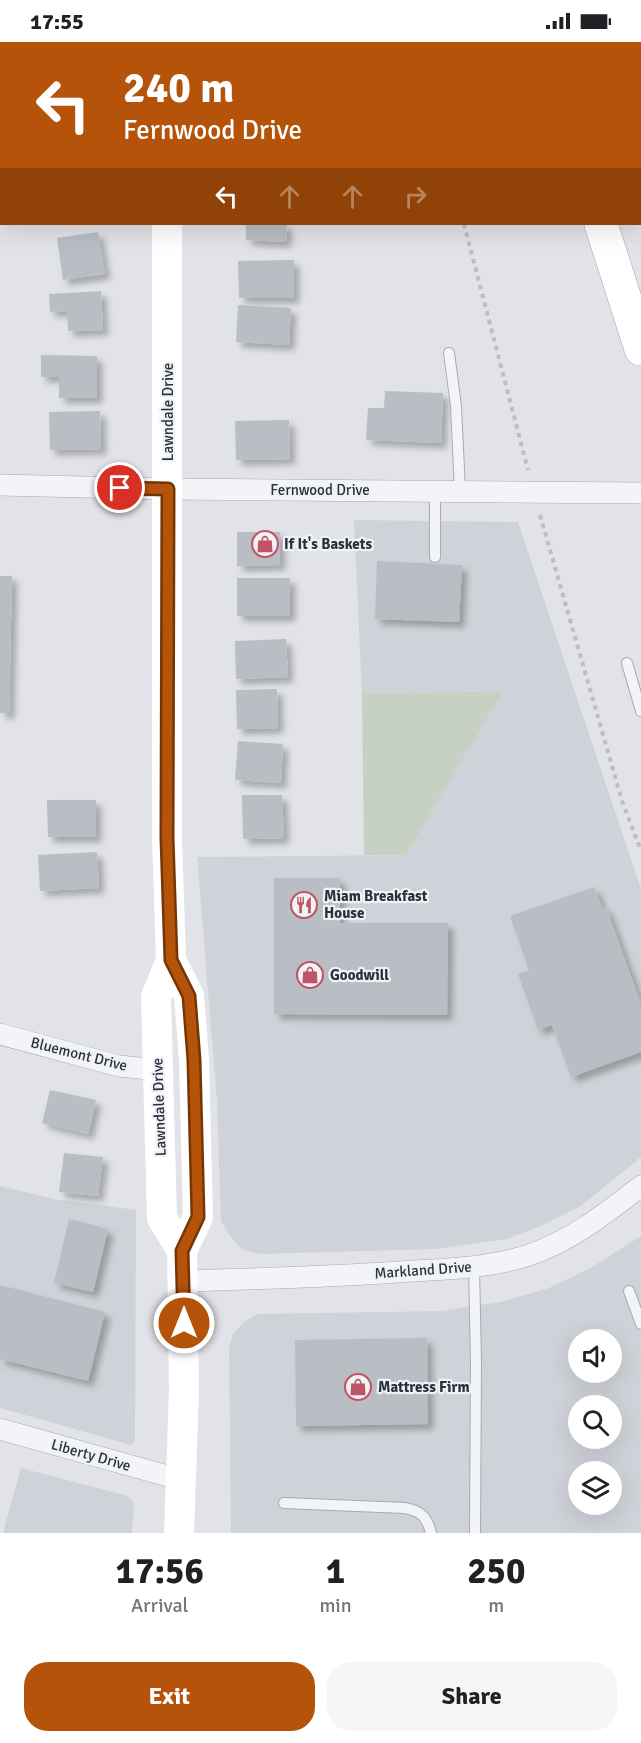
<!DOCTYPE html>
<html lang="en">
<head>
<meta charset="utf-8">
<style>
  :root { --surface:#fff; --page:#f6f6f6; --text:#202124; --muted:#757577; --accent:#b45309 }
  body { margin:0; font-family:Signika,sans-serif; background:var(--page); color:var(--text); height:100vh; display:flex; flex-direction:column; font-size:22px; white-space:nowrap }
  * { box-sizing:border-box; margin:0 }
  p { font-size:20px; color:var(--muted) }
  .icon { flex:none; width:33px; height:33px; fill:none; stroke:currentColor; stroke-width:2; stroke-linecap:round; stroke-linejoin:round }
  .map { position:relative; height:1491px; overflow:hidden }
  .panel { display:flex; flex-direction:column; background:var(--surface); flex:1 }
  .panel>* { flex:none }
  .top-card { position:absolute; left:0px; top:0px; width:642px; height:183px; box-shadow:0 6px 24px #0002; background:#b45309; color:#fff; overflow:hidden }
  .controls { position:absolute; left:568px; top:1287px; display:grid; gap:12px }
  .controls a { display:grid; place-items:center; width:54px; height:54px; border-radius:50%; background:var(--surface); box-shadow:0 6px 24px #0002; font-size:30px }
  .pin { position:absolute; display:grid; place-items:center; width:51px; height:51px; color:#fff; margin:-26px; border:3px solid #fff; border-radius:50%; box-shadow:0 2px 6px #0007 }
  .me { position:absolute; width:66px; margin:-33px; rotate:0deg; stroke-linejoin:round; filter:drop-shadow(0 0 4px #0008) }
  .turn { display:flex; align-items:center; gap:21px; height:126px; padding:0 24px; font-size:27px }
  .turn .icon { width:78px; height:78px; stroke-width:2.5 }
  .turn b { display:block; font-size:42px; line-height:51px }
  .lanes { display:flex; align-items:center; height:57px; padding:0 24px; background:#0003; justify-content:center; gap:30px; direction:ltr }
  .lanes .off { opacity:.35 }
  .eta { display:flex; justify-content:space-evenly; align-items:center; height:102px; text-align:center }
  .eta b { font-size:36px; font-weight:800; line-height:42px }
  .action { display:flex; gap:12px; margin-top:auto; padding:12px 24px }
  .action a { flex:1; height:69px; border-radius:24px; background:var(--accent); color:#fff; font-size:24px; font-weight:800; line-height:69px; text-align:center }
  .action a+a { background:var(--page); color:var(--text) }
  .status { display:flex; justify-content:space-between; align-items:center; height:42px; padding:0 30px; background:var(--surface); direction:ltr }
  .status svg { height:16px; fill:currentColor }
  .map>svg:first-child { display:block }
  .built { fill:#cfd3d9; fill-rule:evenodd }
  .green { fill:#c6d1c3 }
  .building { fill:#b9bdc4; filter:url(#shadow) }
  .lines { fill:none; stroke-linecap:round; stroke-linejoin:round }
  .lane-casing { stroke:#a7aab1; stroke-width:12 }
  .street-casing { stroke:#a7aab1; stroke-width:22 }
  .primary-casing { stroke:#a1a8b2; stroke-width:34 }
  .path { stroke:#bbbec3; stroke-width:4; stroke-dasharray:4.5 4.5; stroke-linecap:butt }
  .lane { stroke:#f3f4f7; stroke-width:10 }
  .street { stroke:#f3f4f7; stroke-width:21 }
  .secondary { stroke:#fff; stroke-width:30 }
  .primary { stroke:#fff; stroke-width:33 }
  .route-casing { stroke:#753606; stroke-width:15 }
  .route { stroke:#b45309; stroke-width:10 }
  .labels { text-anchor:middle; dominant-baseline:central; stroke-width:4.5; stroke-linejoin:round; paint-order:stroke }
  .street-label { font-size:15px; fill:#2b323d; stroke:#f0f2f5 }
  .poi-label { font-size:15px; font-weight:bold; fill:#2b323d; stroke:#f0f2f5; text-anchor:start }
</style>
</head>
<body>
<div class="status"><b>17:55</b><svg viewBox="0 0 49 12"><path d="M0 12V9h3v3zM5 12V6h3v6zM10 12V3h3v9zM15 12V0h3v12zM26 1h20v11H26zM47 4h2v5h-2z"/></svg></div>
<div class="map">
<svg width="641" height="1491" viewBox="0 0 641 1491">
  <defs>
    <filter id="shadow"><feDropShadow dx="5.5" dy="5.5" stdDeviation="3" flood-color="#0004"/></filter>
  </defs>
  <rect width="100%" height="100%" fill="#e1e3e8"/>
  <!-- built -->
  <g class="built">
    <polygon points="354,478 518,480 641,847 641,1115 581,1164 543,1183 507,1197 435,1207 260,1212 243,1208 230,1194 221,1179 217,1059 197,815 406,813 502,649 362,652"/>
    <polygon points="0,1144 54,1157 136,1168 135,1398 131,1403 0,1366"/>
    <path d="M 641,1194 L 641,1491 L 231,1491 L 229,1305 L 233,1292 L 244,1280 L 257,1272 L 442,1269 L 500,1260 L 549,1246 L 592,1225 ZM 579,1298 L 612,1298 L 612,1330 L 579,1330 ZM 579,1364 L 612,1364 L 612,1396 L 579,1396 ZM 579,1430 L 612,1430 L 612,1462 L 579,1462 Z"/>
    <polygon points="21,1426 128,1454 134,1461 132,1491 3,1491"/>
  </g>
  <!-- green -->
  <polygon class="green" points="503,649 406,813 364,813 362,652"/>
  <!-- building -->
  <g class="building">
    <polygon points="246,182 287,182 286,200 246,198"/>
    <polygon points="98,190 105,232 63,238 57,196"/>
    <polygon points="294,218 294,256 239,256 238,219"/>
    <polygon points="101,249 103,288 68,289 67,269 50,270 49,252"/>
    <polygon points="238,263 291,266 289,303 236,300"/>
    <polygon points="41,313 97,314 97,356 59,356 59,335 41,335"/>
    <polygon points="385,349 443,351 441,401 366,398 368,366 384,366"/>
    <polygon points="100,369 101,407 50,408 49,370"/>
    <polygon points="289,378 290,417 236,418 235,379"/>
    <polygon points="237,490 280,490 280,523 237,524"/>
    <polygon points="377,519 462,523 459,580 375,577"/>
    <polygon points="0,534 12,534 9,671 0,671"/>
    <rect x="237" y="536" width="53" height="38"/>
    <polygon points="286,597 288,635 236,637 235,599"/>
    <polygon points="277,647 278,686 237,687 236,648"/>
    <polygon points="238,699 283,702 281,741 235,738"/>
    <polygon points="242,753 282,753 284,796 243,797"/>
    <polygon points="47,758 96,758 96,795 48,795"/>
    <polygon points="97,810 99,846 40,849 38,813"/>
    <polygon points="274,836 340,836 340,881 448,881 447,973 274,972"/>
    <polygon points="594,845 602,866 606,865 641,962 641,1010 571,1035 552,983 538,988 518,932 529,928 510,874"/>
    <polygon points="50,1048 96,1058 88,1092 42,1081"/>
    <polygon points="64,1111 103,1115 98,1154 59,1150"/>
    <polygon points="69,1177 108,1187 93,1250 54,1241"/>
    <polygon points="0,1243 105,1270 88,1339 0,1317"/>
    <polygon points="427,1296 428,1382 296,1384 295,1298"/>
  </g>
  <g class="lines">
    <defs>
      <g id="lane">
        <polyline points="449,311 456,364 460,449"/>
        <polyline points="435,515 435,449"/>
        <polyline points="627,621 641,669"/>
        <polyline points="474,1224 476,1320 475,1491"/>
        <polyline points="629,1249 641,1282"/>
        <path d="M 284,1461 L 405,1466 C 421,1469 427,1475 431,1491"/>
      </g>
      <g id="street">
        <polyline points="640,90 641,90"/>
        <polyline points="0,443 168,447 641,451"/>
        <polyline points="0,992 119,1024 159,1028"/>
        <path d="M 184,1239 C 255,1237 327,1235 398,1230 C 442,1227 487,1227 529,1213 C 571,1199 606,1171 641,1144"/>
        <polyline points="0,1387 182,1438"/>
      </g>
      <g id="primary">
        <polyline points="544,0 545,2"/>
        <polyline points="601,182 641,307"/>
      </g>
    </defs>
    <!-- lane casing -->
    <use href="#lane" class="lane-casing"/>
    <!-- street casing -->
    <use href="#street" class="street-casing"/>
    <!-- primary casing -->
    <use href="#primary" class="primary-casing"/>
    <!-- path -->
    <g class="path">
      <polyline points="418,0 418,2"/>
      <polyline points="464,182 528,428"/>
      <polyline points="540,473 622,759 641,809"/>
    </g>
    <!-- lane -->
    <use href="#lane" class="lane"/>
    <!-- street -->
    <use href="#street" class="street"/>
    <!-- secondary -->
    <g class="secondary">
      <polyline points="167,0 167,2"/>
      <polyline points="167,182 167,797 171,918 189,954 194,1018 198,1175 182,1209 184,1349 179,1491"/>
      <polyline points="171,918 156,955 162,1176 182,1209"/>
    </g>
    <!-- primary -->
    <use href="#primary" class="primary"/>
  </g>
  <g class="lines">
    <defs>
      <polyline id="route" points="120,446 168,447 167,796 171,918 189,954 194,1018 198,1175 182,1209 184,1281"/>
    </defs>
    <!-- route casing -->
    <use href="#route" class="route-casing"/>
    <!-- route -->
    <use href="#route" class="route"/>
  </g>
  <!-- icons -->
  <defs>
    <symbol id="shop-ring" viewBox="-11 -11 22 22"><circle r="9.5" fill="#f0f2f5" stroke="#be5464" stroke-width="1.5"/><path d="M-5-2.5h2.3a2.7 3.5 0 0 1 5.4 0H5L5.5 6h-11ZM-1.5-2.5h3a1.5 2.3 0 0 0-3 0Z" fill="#be5464"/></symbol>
    <symbol id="restaurant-ring" viewBox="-11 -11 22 22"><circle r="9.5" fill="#f0f2f5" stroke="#be5464" stroke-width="1.5"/><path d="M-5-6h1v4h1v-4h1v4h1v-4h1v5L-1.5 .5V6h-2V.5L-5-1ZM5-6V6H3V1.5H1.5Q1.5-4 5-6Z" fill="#be5464"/></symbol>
  </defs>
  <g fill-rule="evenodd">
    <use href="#shop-ring" x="250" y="487" width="30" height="30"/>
    <use href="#restaurant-ring" x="289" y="848" width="30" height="30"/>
    <use href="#shop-ring" x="295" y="918" width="30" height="30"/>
    <use href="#shop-ring" x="343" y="1330" width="30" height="30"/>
  </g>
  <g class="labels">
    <!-- street labels -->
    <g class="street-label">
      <text transform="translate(168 370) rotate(-90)">Lawndale Drive</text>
      <text x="320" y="448">Fernwood Drive</text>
      <text transform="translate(79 1012) rotate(14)">Bluemont Drive</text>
      <text transform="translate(159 1065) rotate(-92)">Lawndale Drive</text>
      <text transform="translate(423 1228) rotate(-4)">Markland Drive</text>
      <text transform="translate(91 1413) rotate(16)">Liberty Drive</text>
    </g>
    <!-- poi labels -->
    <g class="poi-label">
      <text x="284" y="502">If It's Baskets</text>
      <text x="324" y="854">Miam Breakfast<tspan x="324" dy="17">House</tspan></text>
      <text x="330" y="933">Goodwill</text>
      <text x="378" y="1345">Mattress Firm</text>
    </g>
  </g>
</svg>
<div class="controls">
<a><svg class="icon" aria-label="sound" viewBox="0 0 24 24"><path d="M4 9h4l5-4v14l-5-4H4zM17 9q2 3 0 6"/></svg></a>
<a><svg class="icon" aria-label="search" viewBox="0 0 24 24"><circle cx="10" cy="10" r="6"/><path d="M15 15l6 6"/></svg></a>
<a><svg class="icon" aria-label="layers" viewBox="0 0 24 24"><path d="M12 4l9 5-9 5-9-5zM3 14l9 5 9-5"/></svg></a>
</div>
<div class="pin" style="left:120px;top:446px;background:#d93025"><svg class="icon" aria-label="arrive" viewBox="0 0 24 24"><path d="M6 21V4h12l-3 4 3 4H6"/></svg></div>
<svg class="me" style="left:184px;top:1281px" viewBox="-20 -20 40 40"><circle r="17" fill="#b45309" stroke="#fff" stroke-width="3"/><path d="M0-11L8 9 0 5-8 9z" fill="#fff"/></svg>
<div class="top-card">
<div class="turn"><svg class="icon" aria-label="left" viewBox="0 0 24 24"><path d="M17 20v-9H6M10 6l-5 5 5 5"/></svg><div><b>240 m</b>Fernwood Drive</div></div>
<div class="lanes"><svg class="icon" aria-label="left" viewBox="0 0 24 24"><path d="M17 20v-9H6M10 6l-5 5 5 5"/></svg><svg class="icon off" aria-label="ahead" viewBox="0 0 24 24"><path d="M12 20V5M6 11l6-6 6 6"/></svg><svg class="icon off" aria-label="ahead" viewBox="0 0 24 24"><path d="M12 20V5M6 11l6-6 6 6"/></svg><svg class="icon off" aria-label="right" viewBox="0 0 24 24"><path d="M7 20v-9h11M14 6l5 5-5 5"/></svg></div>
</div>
</div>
<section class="panel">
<div class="eta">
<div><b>17:56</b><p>Arrival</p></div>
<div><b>1</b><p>min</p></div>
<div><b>250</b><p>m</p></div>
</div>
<div class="action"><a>Exit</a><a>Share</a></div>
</section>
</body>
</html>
